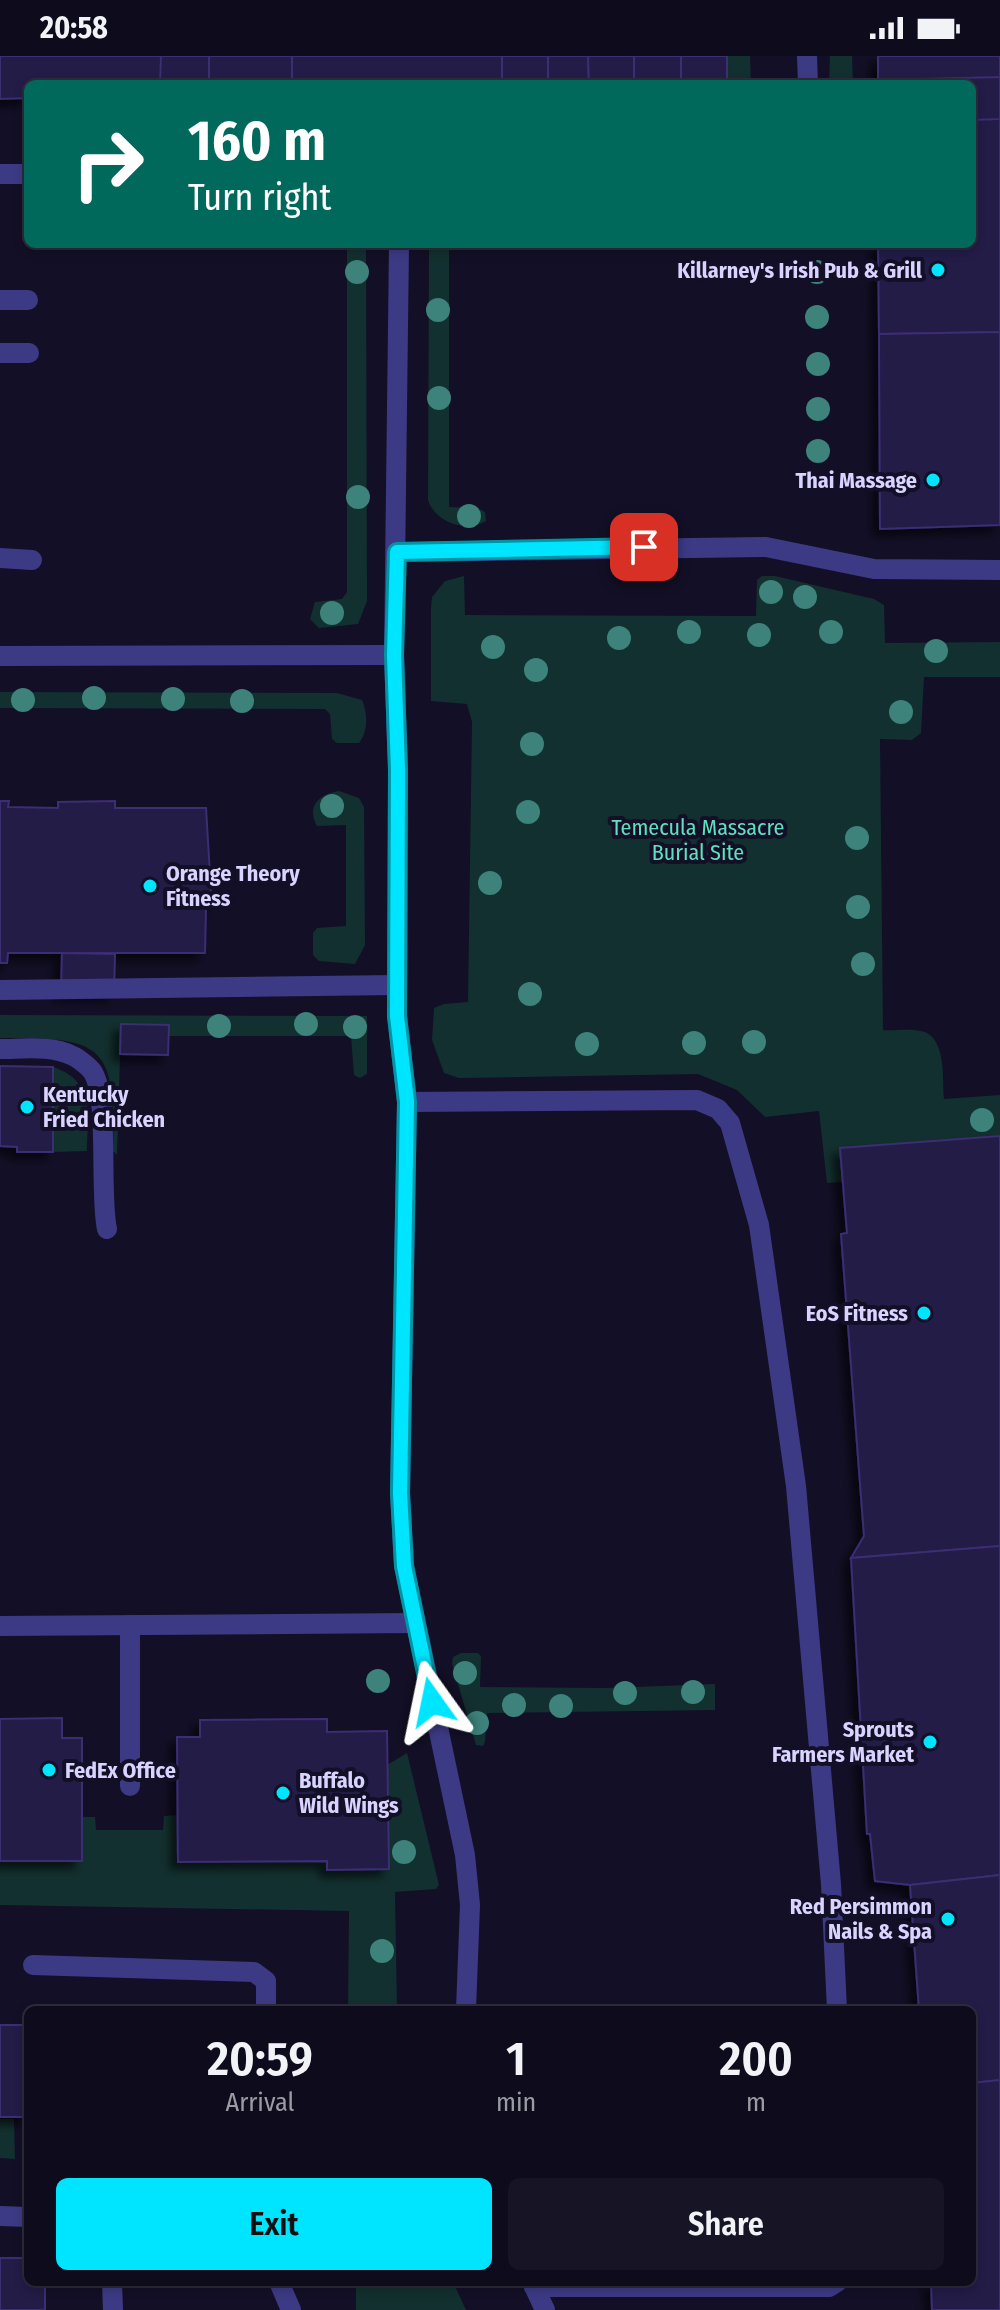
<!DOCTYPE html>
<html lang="en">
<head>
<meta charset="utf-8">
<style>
  :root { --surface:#0e0b1c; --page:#171425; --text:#f1f3f6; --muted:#9b9ba3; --line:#2e2b3b; --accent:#00e5ff }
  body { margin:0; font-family:"Fira Sans Condensed",sans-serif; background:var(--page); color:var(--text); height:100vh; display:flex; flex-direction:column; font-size:30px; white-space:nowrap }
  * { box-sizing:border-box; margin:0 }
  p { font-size:26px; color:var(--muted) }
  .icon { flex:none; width:44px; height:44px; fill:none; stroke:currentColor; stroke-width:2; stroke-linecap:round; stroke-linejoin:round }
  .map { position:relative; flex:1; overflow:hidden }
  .drawer { position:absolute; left:24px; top:1950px; width:952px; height:280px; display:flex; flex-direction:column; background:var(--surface); border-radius:12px; box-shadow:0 4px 12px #0003,0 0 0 2px var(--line) }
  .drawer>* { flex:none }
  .hud { position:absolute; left:24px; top:24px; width:952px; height:168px; border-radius:12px; box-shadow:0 4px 12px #0003,0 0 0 2px var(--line); background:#00695c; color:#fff; overflow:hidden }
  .pin { position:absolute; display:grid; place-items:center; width:68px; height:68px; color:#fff; margin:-34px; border-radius:16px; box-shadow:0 4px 12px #0006 }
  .me { position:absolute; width:88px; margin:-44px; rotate:348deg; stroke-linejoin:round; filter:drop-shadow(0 0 6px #0008) }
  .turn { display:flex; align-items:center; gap:28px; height:168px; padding:0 32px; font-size:36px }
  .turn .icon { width:104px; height:104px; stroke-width:2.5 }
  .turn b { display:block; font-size:56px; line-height:68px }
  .eta { display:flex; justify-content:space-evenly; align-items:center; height:136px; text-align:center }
  .eta b { font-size:48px; font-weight:600; line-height:56px }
  .primary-button { display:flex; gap:16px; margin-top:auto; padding:16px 32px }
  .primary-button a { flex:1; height:92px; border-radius:12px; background:var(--accent); color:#111; font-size:32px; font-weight:600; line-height:92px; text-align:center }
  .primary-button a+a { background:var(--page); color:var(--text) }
  .status { display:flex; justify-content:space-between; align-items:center; height:56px; padding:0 40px; background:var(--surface); direction:ltr }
  .status svg { height:22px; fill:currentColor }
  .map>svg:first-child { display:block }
  .green { fill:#12302f }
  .building { fill:#241b47; stroke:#3b2d73; stroke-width:2; filter:url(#shadow) }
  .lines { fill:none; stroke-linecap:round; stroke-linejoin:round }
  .lane { stroke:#3d3a85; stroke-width:20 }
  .tree { fill:#3d827b }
  .route-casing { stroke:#0095a6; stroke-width:20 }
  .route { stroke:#00e5ff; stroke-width:14 }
  .poi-dot { fill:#00e5ff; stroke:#130f26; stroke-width:3 }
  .labels { text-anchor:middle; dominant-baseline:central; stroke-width:8; stroke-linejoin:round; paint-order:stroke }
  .poi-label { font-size:22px; font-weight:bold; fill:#d9d4ff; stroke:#130f26; text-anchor:end }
  .park-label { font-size:22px; fill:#5fe0c0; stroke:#130f26 }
</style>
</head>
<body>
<div class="status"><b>20:58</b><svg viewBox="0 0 49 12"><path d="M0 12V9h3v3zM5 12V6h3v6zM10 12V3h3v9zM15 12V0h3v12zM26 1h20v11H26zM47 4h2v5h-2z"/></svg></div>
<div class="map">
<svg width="1000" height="2254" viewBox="0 0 1000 2254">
  <defs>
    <filter id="shadow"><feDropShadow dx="-7" dy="7" stdDeviation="4" flood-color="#0009"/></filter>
  </defs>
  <rect width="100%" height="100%" fill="#130f26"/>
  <!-- green -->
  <g class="green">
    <polygon points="727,0 750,0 751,28 727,28"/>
    <polygon points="830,0 852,0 853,28 829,28"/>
    <polygon points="347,188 366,188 367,545 358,568 319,572 310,563 315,546 342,543 347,536"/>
    <path d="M 429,188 L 449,188 L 449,451 L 478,452 L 485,456 L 486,465 C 465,477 435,466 428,444 Z"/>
    <path d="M 464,520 L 465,559 L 756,560 L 757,524 L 762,520 L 775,520 L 874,543 L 884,549 L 885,587 L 1000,586 L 1000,621 L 924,621 L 921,677 L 912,684 L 880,683 L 883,974 C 895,975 909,972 921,975 C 947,980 942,1023 944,1043 L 1000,1039 L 1000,1080 L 841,1092 L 843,1126 L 827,1127 L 819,1055 L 765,1061 L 737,1034 L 698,1018 L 459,1022 L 444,1017 L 432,984 L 434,952 L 444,948 L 468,946 L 472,666 L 467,648 L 431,645 L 431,552 L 432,541 L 445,525 Z"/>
    <path d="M 0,636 L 337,637 L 362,644 C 368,658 368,676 359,687 L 337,687 L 332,683 L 330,658 L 325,653 L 0,652 Z"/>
    <path d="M 339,735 L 359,742 L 364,751 L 365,889 L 355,908 L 319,905 L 313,899 L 313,877 L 317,872 L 346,870 L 346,769 L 317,770 C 306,749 320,738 339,735 Z"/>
    <path d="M 0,959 L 367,960 L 367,1018 L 360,1022 L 354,1019 L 351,980 L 169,980 L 169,969 L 121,968 L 117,1099 L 113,1095 C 116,989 104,981 0,982 Z"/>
    <path d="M 53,1011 C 95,1025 88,1058 87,1095 L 53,1096 Z"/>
    <polygon points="461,1597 478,1597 481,1600 480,1631 606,1632 715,1628 715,1654 487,1657 485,1686 483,1690 476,1689 452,1608 453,1601"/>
    <polygon points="407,1697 439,1829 436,1833 395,1836 397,1954 348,1954 349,1855 0,1849 0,1805 82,1804 82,1761 95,1761 96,1774 163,1774 164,1760 178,1759 178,1806 327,1805 328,1814 388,1813 387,1709"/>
    <polygon points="0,2063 14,2063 15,2103 0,2102"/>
    <polygon points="356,2226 453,2226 466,2254 356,2254"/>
  </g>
  <!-- building -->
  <g class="building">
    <polygon points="0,0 727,0 727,28 334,28 333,24 28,28 28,42 0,43"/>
    <polygon points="161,0 209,0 209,28 160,28"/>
    <polygon points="209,0 292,0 292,24 209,25"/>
    <rect x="502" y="0" width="46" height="28"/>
    <polygon points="548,0 588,0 589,28 548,28"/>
    <polygon points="588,0 634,0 634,28 589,28"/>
    <rect x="634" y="0" width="47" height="28"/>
    <polygon points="878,0 1000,0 1000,276 879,278 878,188 972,188 972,28 878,28"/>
    <polygon points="1000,21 1000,63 972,64 972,28 878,28 878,24"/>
    <polygon points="1000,276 1000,469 880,473 879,278"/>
    <polygon points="0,745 9,745 8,751 58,752 58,746 115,745 115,752 206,752 212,852 206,852 205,897 8,897 7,907 0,907"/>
    <polygon points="62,897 115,898 114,938 61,937"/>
    <polygon points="121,968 169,969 168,999 120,998"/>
    <polygon points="0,1010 53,1011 53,1096 17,1096 17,1091 0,1090"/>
    <polygon points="1000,1080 1000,1490 851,1502 864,1480 841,1178 847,1177 840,1092"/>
    <polygon points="1000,1490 1000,1819 910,1829 875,1825 870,1778 867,1778 851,1502"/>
    <polygon points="62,1662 62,1682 82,1682 82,1805 0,1805 0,1663"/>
    <polygon points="327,1663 327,1676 387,1675 389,1813 327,1814 327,1805 178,1806 177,1681 200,1681 200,1664"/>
    <polygon points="1000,1819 1000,2024 972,2027 972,1954 919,1954 910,1829"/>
    <rect x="0" y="1969" width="28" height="92"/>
    <polygon points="1000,2024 1000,2254 932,2254 931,2226 972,2226 972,2027"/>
    <polygon points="0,2202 28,2202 28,2226 45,2226 45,2254 0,2254"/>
  </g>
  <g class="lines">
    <!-- lane -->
    <g class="lane">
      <polyline points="807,0 808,28"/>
      <polyline points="0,118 28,118"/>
      <polyline points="399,188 394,599 398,714 397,960 407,1046 400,1437 404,1510 465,1799 470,1849 466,1954"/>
      <polyline points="0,244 28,244"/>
      <polyline points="0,297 29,297"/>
      <polyline points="397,496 766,491 874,513 1000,514"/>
      <polyline points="0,502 32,504"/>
      <polyline points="0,600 394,599"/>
      <polyline points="0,934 397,929"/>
      <path d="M 0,993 C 23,993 52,989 73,1000 C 78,1002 89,1011 92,1015 C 110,1040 99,1137 107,1173"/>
      <polyline points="407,1046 697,1044 718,1053 730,1067 759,1169 796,1430 831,1828 837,1954"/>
      <polyline points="130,1569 130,1730"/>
      <polyline points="0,1570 415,1567"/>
      <polyline points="33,1909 254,1916 266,1925 266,1954"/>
      <polyline points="0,2160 28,2161"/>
      <polyline points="112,2226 113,2254"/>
      <polyline points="279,2226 291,2254"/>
      <polyline points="532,2226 545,2254"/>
      <polyline points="534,2231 829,2231 837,2226"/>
    </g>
  </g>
  <!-- trees -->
  <g class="tree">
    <circle cx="357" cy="216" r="12"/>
    <circle cx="817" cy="216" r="12"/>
    <circle cx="438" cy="254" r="12"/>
    <circle cx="817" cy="261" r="12"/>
    <circle cx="818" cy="308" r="12"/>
    <circle cx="439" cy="342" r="12"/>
    <circle cx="818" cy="353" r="12"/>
    <circle cx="818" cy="395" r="12"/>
    <circle cx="358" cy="441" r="12"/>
    <circle cx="469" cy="460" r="12"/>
    <circle cx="771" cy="536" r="12"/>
    <circle cx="805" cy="541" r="12"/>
    <circle cx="332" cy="557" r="12"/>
    <circle cx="689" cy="576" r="12"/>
    <circle cx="831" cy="576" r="12"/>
    <circle cx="759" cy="579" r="12"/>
    <circle cx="619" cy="582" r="12"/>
    <circle cx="493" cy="591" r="12"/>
    <circle cx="936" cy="595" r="12"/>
    <circle cx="536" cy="614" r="12"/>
    <circle cx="94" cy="642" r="12"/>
    <circle cx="173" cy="643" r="12"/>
    <circle cx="23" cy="644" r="12"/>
    <circle cx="242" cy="645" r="12"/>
    <circle cx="901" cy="656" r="12"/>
    <circle cx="532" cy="688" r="12"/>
    <circle cx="332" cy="750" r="12"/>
    <circle cx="528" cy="756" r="12"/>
    <circle cx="857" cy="782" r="12"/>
    <circle cx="490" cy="827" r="12"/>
    <circle cx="858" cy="851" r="12"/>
    <circle cx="863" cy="908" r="12"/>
    <circle cx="530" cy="938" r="12"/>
    <circle cx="306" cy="968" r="12"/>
    <circle cx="219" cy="970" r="12"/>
    <circle cx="355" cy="971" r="12"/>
    <circle cx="754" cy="986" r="12"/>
    <circle cx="694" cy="987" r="12"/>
    <circle cx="587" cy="988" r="12"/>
    <circle cx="982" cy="1064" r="12"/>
    <circle cx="465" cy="1617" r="12"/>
    <circle cx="378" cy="1625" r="12"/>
    <circle cx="693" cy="1636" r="12"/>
    <circle cx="625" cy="1637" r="12"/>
    <circle cx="514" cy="1649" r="12"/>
    <circle cx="561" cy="1650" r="12"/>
    <circle cx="477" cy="1667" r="12"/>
    <circle cx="404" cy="1796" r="12"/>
    <circle cx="382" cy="1895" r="12"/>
  </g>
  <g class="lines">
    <defs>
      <polyline id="route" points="432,1646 404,1510 400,1437 407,1046 397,960 398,714 394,599 397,496 644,491"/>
    </defs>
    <!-- route casing -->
    <use href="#route" class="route-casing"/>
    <!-- route -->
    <use href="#route" class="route"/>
  </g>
  <!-- markers -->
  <g class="poi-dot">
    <circle cx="938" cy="214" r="8"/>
    <circle cx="933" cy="424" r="8"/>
    <circle cx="150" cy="830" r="8"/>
    <circle cx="27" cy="1051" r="8"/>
    <circle cx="924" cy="1257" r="8"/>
    <circle cx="930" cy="1686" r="8"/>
    <circle cx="49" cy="1714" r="8"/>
    <circle cx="283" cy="1737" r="8"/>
    <circle cx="948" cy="1863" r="8"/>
  </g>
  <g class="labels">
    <!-- poi labels -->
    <g class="poi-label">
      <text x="922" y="214">Killarney's Irish Pub &amp; Grill</text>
      <text x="917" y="424">Thai Massage</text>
      <text x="166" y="817" text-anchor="start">Orange Theory<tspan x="166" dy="25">Fitness</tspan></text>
      <text x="43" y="1038" text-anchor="start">Kentucky<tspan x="43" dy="25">Fried Chicken</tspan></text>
      <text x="908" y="1257">EoS Fitness</text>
      <text x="914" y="1673">Sprouts<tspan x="914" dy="25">Farmers Market</tspan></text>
      <text x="65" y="1714" text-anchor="start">FedEx Office</text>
      <text x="299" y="1724" text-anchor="start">Buffalo<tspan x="299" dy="25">Wild Wings</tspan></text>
      <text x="932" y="1850">Red Persimmon<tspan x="932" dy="25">Nails &amp; Spa</tspan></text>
    </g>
    <!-- park labels -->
    <g class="park-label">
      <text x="698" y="771">Temecula Massacre<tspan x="698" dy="25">Burial Site</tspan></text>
    </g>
  </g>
</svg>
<div class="pin" style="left:644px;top:491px;background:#d93025"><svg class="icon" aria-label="arrive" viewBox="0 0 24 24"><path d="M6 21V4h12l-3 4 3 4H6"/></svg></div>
<svg class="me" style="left:432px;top:1646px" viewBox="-20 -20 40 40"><path d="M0-17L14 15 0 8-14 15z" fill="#00e5ff" stroke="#fff" stroke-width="4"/></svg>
<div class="hud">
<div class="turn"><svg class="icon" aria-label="right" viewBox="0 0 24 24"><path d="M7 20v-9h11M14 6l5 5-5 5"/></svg><div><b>160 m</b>Turn right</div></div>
</div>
<section class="drawer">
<div class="eta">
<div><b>20:59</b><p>Arrival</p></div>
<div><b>1</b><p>min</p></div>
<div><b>200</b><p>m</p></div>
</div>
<div class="primary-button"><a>Exit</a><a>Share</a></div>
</section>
</div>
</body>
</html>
